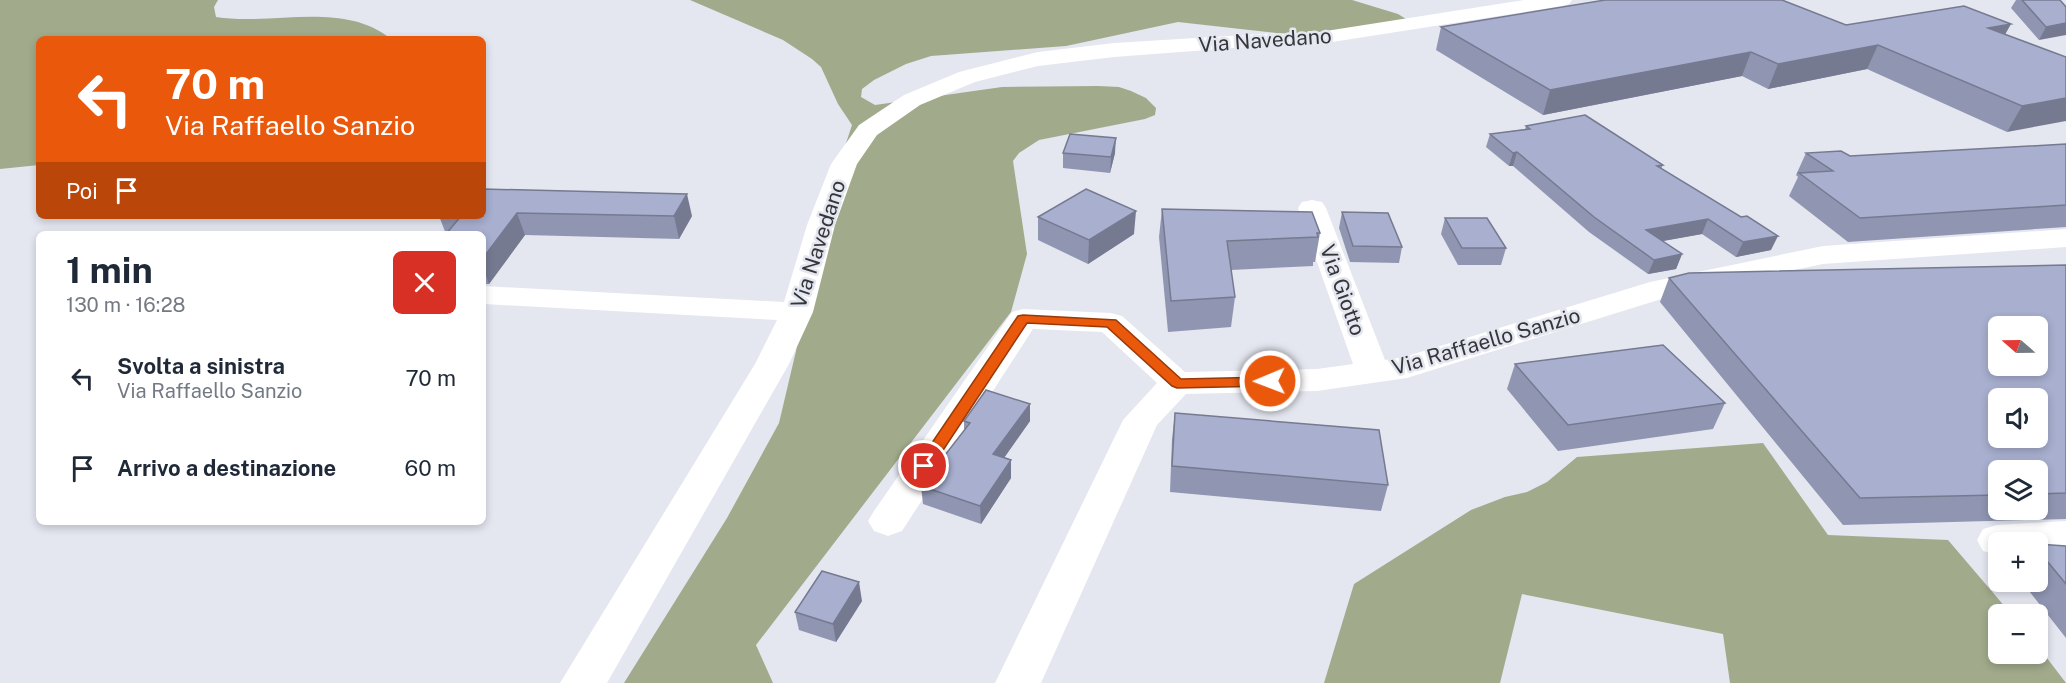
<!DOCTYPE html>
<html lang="it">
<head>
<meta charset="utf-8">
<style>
  :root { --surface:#fff; --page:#f2f2f3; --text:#1f2937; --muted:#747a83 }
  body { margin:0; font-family:"Public Sans",sans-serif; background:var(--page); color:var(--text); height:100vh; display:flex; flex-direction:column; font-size:22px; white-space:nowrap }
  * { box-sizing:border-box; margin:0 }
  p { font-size:20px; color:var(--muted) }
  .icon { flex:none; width:33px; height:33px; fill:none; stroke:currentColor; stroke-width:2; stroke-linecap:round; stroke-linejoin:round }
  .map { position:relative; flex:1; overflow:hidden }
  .details { position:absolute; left:36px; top:231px; width:450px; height:294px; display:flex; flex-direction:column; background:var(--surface); border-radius:9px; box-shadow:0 3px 9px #0003 }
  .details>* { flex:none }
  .top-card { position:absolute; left:36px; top:36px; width:450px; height:183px; border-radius:9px; box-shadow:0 3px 9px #0003; background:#ea580c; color:#fff; overflow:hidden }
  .needle { width:39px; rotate:290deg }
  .fabs { position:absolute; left:1988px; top:316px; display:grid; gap:12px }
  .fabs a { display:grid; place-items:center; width:60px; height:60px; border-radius:9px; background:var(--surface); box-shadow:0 3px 9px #0003; font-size:30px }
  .pin { position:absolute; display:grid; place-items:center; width:51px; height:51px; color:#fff; margin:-26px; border:3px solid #fff; border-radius:50%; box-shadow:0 2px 6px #0007 }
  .me { position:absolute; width:66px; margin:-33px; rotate:269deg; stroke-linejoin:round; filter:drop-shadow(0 0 4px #0008) }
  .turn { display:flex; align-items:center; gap:21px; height:126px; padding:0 30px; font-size:27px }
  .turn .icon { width:78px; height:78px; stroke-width:2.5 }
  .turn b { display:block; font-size:42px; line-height:51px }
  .then { display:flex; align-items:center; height:57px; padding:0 30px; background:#0003; gap:12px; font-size:22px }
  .round { display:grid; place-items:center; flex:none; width:63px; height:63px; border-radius:9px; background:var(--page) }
  .overview { display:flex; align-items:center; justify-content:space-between; height:102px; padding:0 30px }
  h1 { font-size:36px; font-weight:700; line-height:45px }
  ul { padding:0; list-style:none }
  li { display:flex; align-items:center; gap:18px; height:90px; padding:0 30px }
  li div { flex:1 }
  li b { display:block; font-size:22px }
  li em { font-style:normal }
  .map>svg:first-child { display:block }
  .forest { fill:#a1ab8b }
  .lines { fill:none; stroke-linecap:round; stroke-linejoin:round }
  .minor { fill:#fff; fill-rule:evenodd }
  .wall { fill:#9096b2; fill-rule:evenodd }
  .shaded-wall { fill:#767a91 }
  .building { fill:#a8afcf; stroke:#767a91; stroke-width:1.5; fill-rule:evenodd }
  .route { fill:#ea580c; stroke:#983908; stroke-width:1.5 }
  .labels { text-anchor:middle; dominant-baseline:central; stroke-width:5; stroke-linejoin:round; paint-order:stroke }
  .street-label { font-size:21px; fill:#35363a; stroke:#e4e6f0 }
</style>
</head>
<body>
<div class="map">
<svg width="2066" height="683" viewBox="0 0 2066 683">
  <rect width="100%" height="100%" fill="#e4e6f0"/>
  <!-- forest -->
  <g class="forest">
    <path d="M 0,0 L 218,0 L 214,7 L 216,17 C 272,26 343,0 391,39 L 39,39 L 39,165 L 0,169 Z"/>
    <polygon points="690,0 1352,0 1398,14 1406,19 1314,34 1285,34 1178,22 1066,46 931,56 906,64 874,80 862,89 861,97 875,105 1002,87 1098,86 1119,87 1131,91 1146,98 1156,108 1155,115 1145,119 1039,140 1019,153 1013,161 1027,254 1011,312 756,645 773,683 624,683 727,518 779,423 796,351 806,288 820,222 852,125 838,104 821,67 812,59 783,40"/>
    <polygon points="1763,443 1828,535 1948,540 2012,615 1998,615 1998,654 2037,654 2037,645 2066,683 1730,683 1723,634 1522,594 1500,683 1324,683 1354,584 1471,510 1505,497 1527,492 1547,482 1577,457"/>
  </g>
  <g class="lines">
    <!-- minor -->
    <g class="minor">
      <polygon points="1524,0 1572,0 1569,4 1562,6 1313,45 1261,46 1114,57 1038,66 975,82 920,105 877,135 857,164 835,225 813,312 789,364 607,683 560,683 755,364 777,320 483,304 483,286 784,302 807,225 831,164 859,125 904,95 959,72 1038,52 1114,43 1261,34 1313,33"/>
      <polygon points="1312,200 1322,202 1326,208 1385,360 1404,357 1650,282 1823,246 2066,229 2066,247 1823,264 1668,297 1407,378 1317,391 1186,394 1157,425 1041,683 995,683 1123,420 1157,383 1102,332 1033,329 902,531 888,536 874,531 868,521 874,511 1012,312 1023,309 1111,313 1122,316 1185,372 1317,369 1353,364 1298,208 1302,202"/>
      <polygon points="2066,521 2066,551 2037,553 2037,543 1998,543 1997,555 1983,551 1977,540 1983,529 1997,525"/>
    </g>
  </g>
  <!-- wall -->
  <g class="wall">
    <polygon points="2016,0 2060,0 2066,7 2039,40 2011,8"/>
    <polygon points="1846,25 2005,34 2066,57 2007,132 1867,69 1768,89 1742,76 1543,115 1436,50 1441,27"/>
    <polygon points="1526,126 1663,165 1661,169 1771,250 1736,257 1702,234 1662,241 1682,254 1676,269 1648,274 1589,232 1513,166 1509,166 1486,147 1490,134 1525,129"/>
    <polygon points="2066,144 2066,227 1848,242 1789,196 1798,177 1796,175 1806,153 1850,156"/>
    <polygon points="1063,153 1115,153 1110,173 1063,168"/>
    <polygon points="483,189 692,216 679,239 525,235 489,284 483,284 483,234 446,234 439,216 483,216"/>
    <polygon points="1162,209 1320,233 1315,262 1313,262 1313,266 1231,270 1235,297 1231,327 1168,332 1159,237"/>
    <polygon points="1342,212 1402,247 1399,263 1350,262 1339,228"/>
    <polygon points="1038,217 1134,234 1088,264 1038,240"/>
    <polygon points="1445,218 1506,248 1501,265 1458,265 1441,234"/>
    <path d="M 2066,265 L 2066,519 L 1843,525 L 1660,302 L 1669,278 ZM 1998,471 L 2037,471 L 2037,510 L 1998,510 Z"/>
    <polygon points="1515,364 1725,403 1713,429 1558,451 1507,389"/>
    <polygon points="1175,413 1388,485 1381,511 1170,492 1172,439"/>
    <polygon points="964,421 1030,421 1004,458 1011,460 1011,478 981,524 923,504 921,486 964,430"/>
    <polygon points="2037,544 2066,546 2066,638 2022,582 2037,582"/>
    <polygon points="862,601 836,642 799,630 795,612"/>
  </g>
  <!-- shaded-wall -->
  <g class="shaded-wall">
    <polygon points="2066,23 2066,35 2039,40 2046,27"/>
    <polygon points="2011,24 1998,47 1988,28"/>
    <polygon points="1878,45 1867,69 1768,89 1778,64"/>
    <polygon points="1751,52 1742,76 1543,115 1550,90"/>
    <polygon points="2066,98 2066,121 2007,132 2022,106"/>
    <polygon points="1116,138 1115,153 1110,173 1111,157"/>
    <polygon points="1517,152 1513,166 1509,166 1513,153"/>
    <polygon points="687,194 692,216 679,239 674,216"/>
    <polygon points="1136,211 1134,234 1088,264 1089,240"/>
    <polygon points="517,213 525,235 489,284 483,267 483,258"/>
    <polygon points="1708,219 1702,234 1641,245 1646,230"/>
    <polygon points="1778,236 1771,250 1736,257 1743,242"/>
    <polygon points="1682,254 1676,269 1648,274 1654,260"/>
    <polygon points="1030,404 1030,421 994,472 993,454"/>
    <polygon points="1011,460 1011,478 981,524 980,506"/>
    <polygon points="859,582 862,601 836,642 833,624"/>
  </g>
  <!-- building -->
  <g class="building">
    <polygon points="1605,0 1782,0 1846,25 1964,6 2011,24 1988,28 2066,57 2066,98 2022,106 1878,45 1778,64 1751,52 1550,90 1441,27"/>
    <polygon points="2022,0 2060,0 2066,7 2066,23 2046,27"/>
    <polygon points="1585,115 1663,165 1657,166 1741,217 1747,216 1778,236 1743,242 1708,219 1646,230 1682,254 1654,260 1594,217 1517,152 1513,153 1490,134 1530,129 1526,126"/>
    <polygon points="1070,134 1116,138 1111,157 1063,153"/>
    <polygon points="2066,144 2066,205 1860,218 1799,173 1833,171 1806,153 1841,151 1850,156"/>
    <polygon points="483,189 687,194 674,216 517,213 483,258 483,234 446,234 461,216 483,216"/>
    <polygon points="1086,189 1136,211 1089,240 1038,217"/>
    <polygon points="1162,209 1312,212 1320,233 1317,233 1318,237 1227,241 1235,297 1171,301"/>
    <polygon points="1342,212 1388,213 1402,247 1353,246"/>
    <polygon points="1445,218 1487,218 1506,248 1462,248"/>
    <path d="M 2066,265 L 2066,493 L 2037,494 L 2037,471 L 1998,471 L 1998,495 L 1860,498 L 1669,278 L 1689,273 ZM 1998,327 L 2037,327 L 2037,366 L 1998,366 ZM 1998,399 L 2037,399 L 2037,438 L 1998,438 Z"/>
    <polygon points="1663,345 1725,403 1568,425 1515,364"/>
    <polygon points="986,390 1030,404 993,454 1011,460 980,506 921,486 970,423 964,421"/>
    <polygon points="1175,413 1379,430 1388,485 1172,466"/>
    <polygon points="2037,544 2066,546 2066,584 2037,549"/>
    <polygon points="822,571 859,582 833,624 795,612"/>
  </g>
  <!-- route -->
  <polygon class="route" points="1023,315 1116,320 1181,379 1270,377 1277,381 1270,386 1177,388 1172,386 1107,327 1027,323 930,470 919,470 917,466 919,462 1018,316"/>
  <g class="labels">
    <!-- street labels -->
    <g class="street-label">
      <text transform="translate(1265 40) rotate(-4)">Via Navedano</text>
      <text transform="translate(818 244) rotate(-72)">Via Navedano</text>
      <text transform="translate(1343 290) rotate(70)">Via Giotto</text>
      <text transform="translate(1486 341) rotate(-16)">Via Raffaello Sanzio</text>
    </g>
  </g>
</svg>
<div class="fabs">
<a><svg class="needle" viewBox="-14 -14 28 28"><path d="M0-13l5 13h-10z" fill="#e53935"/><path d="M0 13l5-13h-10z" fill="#747a83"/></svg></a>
<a><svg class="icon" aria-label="sound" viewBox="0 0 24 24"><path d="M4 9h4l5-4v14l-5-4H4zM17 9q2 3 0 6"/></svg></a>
<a><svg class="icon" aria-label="layers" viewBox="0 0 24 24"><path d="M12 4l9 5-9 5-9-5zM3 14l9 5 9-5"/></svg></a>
<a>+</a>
<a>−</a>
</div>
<div class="pin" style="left:924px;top:466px;background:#d93025"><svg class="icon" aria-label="arrive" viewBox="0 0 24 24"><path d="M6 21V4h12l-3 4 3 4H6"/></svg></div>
<svg class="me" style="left:1270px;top:381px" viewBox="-20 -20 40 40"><circle r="17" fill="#ea580c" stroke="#fff" stroke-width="3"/><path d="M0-11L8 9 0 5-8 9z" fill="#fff"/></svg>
<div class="top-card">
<div class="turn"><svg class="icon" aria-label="left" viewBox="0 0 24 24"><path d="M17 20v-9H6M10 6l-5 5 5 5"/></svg><div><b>70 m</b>Via Raffaello Sanzio</div></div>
<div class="then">Poi<svg class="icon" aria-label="arrive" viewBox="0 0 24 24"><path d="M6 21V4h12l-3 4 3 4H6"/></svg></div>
</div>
<section class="details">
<div class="overview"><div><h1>1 min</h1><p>130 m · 16:28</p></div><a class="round" style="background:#d93025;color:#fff"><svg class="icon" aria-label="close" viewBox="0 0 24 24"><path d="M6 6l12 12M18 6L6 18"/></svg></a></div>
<ul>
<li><svg class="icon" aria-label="left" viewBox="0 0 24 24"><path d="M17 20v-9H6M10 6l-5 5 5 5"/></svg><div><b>Svolta a sinistra</b><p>Via Raffaello Sanzio</p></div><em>70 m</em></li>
<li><svg class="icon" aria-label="arrive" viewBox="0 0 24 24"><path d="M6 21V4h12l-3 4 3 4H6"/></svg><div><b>Arrivo a destinazione</b></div><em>60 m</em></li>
</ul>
</section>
</div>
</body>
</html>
